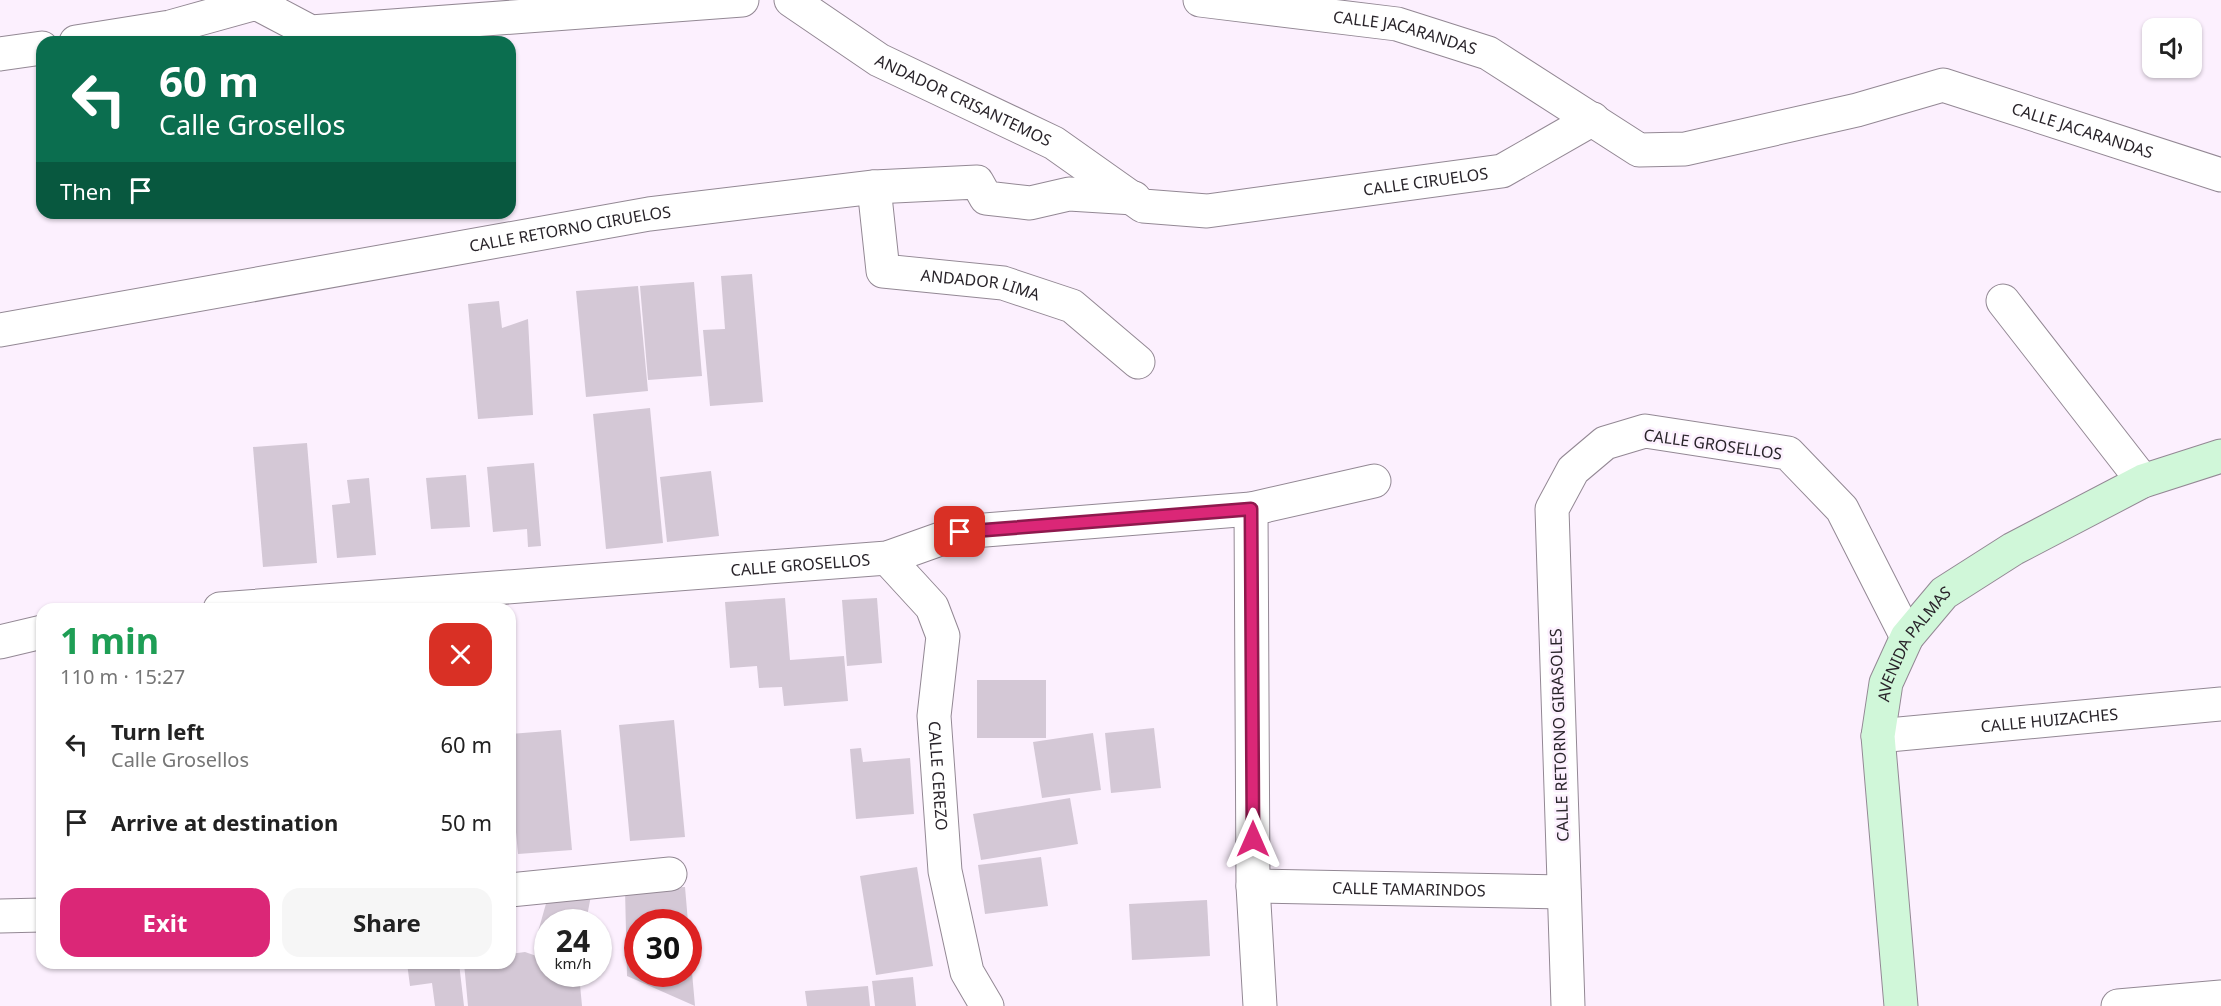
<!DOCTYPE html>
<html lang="en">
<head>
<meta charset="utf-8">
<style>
  :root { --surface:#fff; --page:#f6f6f6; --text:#222; --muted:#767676; --accent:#db2777 }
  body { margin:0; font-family:"Noto Sans",sans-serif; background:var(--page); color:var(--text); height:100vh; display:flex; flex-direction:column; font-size:22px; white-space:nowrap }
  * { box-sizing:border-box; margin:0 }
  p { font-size:20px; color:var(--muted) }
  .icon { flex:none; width:33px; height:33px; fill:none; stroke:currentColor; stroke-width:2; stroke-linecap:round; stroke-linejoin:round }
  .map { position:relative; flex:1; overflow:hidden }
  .drawer { position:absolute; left:36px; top:603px; width:480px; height:366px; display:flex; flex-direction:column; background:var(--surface); border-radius:18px; box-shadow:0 2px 4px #0004 }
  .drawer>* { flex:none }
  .banner { position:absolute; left:36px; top:36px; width:480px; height:183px; border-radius:18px; box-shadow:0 2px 4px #0004; background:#0b6e4f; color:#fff; overflow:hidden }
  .buttons { position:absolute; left:2142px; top:18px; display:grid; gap:12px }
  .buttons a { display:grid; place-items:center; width:60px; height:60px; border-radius:12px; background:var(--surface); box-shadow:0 2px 4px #0004; font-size:30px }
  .speed { position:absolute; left:534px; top:909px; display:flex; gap:12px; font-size:30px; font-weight:700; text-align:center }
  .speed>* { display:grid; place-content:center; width:78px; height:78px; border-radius:50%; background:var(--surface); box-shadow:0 2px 4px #0004; line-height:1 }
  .speed small { font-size:15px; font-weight:400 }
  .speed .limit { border:9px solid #d22; background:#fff; color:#111 }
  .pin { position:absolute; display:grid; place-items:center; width:51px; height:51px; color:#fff; margin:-26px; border-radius:12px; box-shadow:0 3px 9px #0006 }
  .me { position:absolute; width:66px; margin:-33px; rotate:0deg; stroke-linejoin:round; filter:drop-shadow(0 0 4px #0008) }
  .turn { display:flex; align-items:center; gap:21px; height:126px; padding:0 24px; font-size:27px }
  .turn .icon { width:78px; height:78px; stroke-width:2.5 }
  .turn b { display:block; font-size:42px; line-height:51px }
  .then { display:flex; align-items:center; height:57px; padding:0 24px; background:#0003; gap:12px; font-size:22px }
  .round { display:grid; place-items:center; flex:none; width:63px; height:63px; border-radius:18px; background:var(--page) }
  .summary { display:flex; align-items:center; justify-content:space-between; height:102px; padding:0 24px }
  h1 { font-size:36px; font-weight:700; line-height:45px; color:#1e9e55 }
  .action { display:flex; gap:12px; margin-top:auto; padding:12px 24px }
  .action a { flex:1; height:69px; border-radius:18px; background:var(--accent); color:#fff; font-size:24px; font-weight:700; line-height:69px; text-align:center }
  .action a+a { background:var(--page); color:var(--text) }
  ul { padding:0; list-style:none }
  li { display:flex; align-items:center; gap:18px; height:78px; padding:0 24px }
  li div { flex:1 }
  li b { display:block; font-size:22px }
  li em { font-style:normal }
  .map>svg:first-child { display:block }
  .building { fill:#d4c8d6 }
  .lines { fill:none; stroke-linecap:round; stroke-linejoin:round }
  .street-casing { stroke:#938894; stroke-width:35 }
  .secondary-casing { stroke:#938894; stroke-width:35 }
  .street { stroke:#fff; stroke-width:33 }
  .secondary { stroke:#d0f7d9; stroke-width:33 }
  .route-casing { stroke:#8e194d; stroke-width:15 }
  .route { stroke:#db2777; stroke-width:10 }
  .labels { text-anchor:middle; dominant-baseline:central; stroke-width:5; stroke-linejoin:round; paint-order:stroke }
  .street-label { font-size:16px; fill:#29242a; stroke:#fcf0fe }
</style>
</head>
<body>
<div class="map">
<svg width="2221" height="1006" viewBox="0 0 2221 1006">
  <rect width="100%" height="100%" fill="#fcf0fe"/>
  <!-- building -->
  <g class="building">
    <polygon points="752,274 763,402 710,406 703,330 725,329 721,276"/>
    <polygon points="694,282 702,376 648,380 640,286"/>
    <polygon points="638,286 648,391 586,397 576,291"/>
    <polygon points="499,301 502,328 528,319 533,415 478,419 468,304"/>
    <polygon points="650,408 663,543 606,549 593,414"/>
    <polygon points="307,443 317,563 263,567 253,447"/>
    <polygon points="534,463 541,546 528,547 527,529 493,532 487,467"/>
    <polygon points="711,471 719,536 667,542 660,477"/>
    <polygon points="466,475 470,527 431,529 426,478"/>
    <polygon points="369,478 376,555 337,558 332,505 350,503 347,480"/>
    <polygon points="785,598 790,660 844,656 848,701 784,706 782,687 759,688 757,666 730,668 725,602"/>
    <polygon points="877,598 882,663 847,666 842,600"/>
    <rect x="977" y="680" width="69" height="58"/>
    <polygon points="674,720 685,837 630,841 619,725"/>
    <polygon points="1154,728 1161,788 1111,793 1105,733"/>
    <polygon points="561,730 572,850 518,854 510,766 510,734"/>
    <polygon points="1093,733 1101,790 1042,798 1033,742"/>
    <polygon points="861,748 863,762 910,758 914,814 856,819 850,749"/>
    <polygon points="1070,798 1078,844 981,860 973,814"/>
    <polygon points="1041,857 1048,906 985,914 978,865"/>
    <polygon points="917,867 933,966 876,975 860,876"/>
    <polygon points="685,887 688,922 638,922 638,974 688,974 690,950 695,1006 627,976 625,889"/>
    <polygon points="592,890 586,922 548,922 548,944 536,939 549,893"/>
    <polygon points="1207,900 1210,956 1132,960 1129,904"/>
    <polygon points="525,952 548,960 548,974 579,974 582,1006 468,1006 464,963 510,963 510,954"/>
    <polygon points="407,963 459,963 464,1006 435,1006 432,983 410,986"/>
    <polygon points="913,977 916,1006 875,1006 872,981"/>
    <polygon points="868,986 870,1006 807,1006 805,991"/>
  </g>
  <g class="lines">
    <defs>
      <g id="street">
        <path id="s1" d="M 791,0 L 879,60 L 1054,143 L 1143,206 L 1207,211 L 1502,171 L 1593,119"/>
        <path id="s2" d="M 1200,0 L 1397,24 L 1488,53 L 1639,150 L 1685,149 L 1857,110 L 1943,85 L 2221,175"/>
        <polyline points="76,42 170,27 256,3 311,32 742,0"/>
        <polyline points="0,54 42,48"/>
        <path id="s3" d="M 874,187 L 883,271 L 1003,283 L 1072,306 L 1138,362"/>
        <polyline points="2003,301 2143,481"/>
        <path id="s4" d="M 0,330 L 649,214 L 874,187 L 977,182 L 986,198 L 1030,203 L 1069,194 L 1134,198"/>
        <polyline points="1251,509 1253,886 1260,1006"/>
        <path id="s5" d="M 887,558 L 932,607 L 943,636 L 934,716 L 945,871 L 967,972 L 987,1006"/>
        <path id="s6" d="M 220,609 L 887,558 L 960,532 L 1251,509 L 1374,481"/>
        <polyline points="0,642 42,632"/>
        <path id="s7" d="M 1878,736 L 2221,704"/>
        <path id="s8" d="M 1253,886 L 1564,892"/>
        <polyline points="510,890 670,874"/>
        <polyline points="0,916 42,915"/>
        <polyline points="1568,1006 1552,509 1573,470 1605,443 1645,431 1788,453 1842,509 1907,637"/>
        <polyline points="2118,1006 2221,997"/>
      </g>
      <g id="secondary">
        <path id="s9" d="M 1901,1006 L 1878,736 L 1886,683 L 1907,637 L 1944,593 L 2013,549 L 2143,481 L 2221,456"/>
      </g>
    </defs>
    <!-- street casing -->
    <use href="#street" class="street-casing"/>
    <!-- secondary casing -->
    <use href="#secondary" class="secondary-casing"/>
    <!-- street -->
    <use href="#street" class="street"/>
    <!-- secondary -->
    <use href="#secondary" class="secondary"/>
  </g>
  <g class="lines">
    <defs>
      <polyline id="route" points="960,532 1251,509 1253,839"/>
    </defs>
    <!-- route casing -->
    <use href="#route" class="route-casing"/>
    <!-- route -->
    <use href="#route" class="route"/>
  </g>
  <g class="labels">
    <!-- street labels -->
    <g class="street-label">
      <text stroke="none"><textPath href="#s2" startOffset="208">CALLE JACARANDAS</textPath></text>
      <text stroke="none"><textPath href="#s1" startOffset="200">ANDADOR CRISANTEMOS</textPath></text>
      <text stroke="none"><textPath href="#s2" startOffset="932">CALLE JACARANDAS</textPath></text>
      <text stroke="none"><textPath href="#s1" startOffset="694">CALLE CIRUELOS</textPath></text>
      <text stroke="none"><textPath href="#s4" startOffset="579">CALLE RETORNO CIRUELOS</textPath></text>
      <text stroke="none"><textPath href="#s3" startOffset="183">ANDADOR LIMA</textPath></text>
      <text transform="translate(1713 444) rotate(8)">CALLE GROSELLOS</text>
      <text stroke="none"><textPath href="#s6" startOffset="582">CALLE GROSELLOS</textPath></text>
      <text stroke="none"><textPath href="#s9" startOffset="372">AVENIDA PALMAS</textPath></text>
      <text stroke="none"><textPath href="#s7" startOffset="172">CALLE HUIZACHES</textPath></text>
      <text transform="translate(1559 735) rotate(-92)">CALLE RETORNO GIRASOLES</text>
      <text stroke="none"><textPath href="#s5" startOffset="238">CALLE CEREZO</textPath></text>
      <text stroke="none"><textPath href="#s8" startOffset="156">CALLE TAMARINDOS</textPath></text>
    </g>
  </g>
</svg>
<div class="buttons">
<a><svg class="icon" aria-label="sound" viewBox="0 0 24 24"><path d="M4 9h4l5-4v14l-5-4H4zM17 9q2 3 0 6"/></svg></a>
</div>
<div class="speed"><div>24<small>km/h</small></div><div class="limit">30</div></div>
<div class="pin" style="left:960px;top:532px;background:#d93025"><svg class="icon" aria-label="arrive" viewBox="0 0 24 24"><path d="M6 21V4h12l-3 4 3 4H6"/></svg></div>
<svg class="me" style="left:1253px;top:839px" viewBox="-20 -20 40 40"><path d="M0-17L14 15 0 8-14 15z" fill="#db2777" stroke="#fff" stroke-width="4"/></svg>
<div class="banner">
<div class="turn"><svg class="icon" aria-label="left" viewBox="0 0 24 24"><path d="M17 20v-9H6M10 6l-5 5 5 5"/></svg><div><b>60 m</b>Calle Grosellos</div></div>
<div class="then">Then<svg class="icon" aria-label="arrive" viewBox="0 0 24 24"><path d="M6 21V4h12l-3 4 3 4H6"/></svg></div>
</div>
<section class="drawer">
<div class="summary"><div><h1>1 min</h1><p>110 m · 15:27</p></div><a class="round" style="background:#d93025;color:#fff"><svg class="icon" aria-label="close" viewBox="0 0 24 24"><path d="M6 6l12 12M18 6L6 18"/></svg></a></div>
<ul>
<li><svg class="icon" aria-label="left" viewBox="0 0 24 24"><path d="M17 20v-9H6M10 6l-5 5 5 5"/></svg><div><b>Turn left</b><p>Calle Grosellos</p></div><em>60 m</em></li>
<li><svg class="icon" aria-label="arrive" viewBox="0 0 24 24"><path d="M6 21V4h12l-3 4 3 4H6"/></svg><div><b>Arrive at destination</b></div><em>50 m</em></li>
</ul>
<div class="action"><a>Exit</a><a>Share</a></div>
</section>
</div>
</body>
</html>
